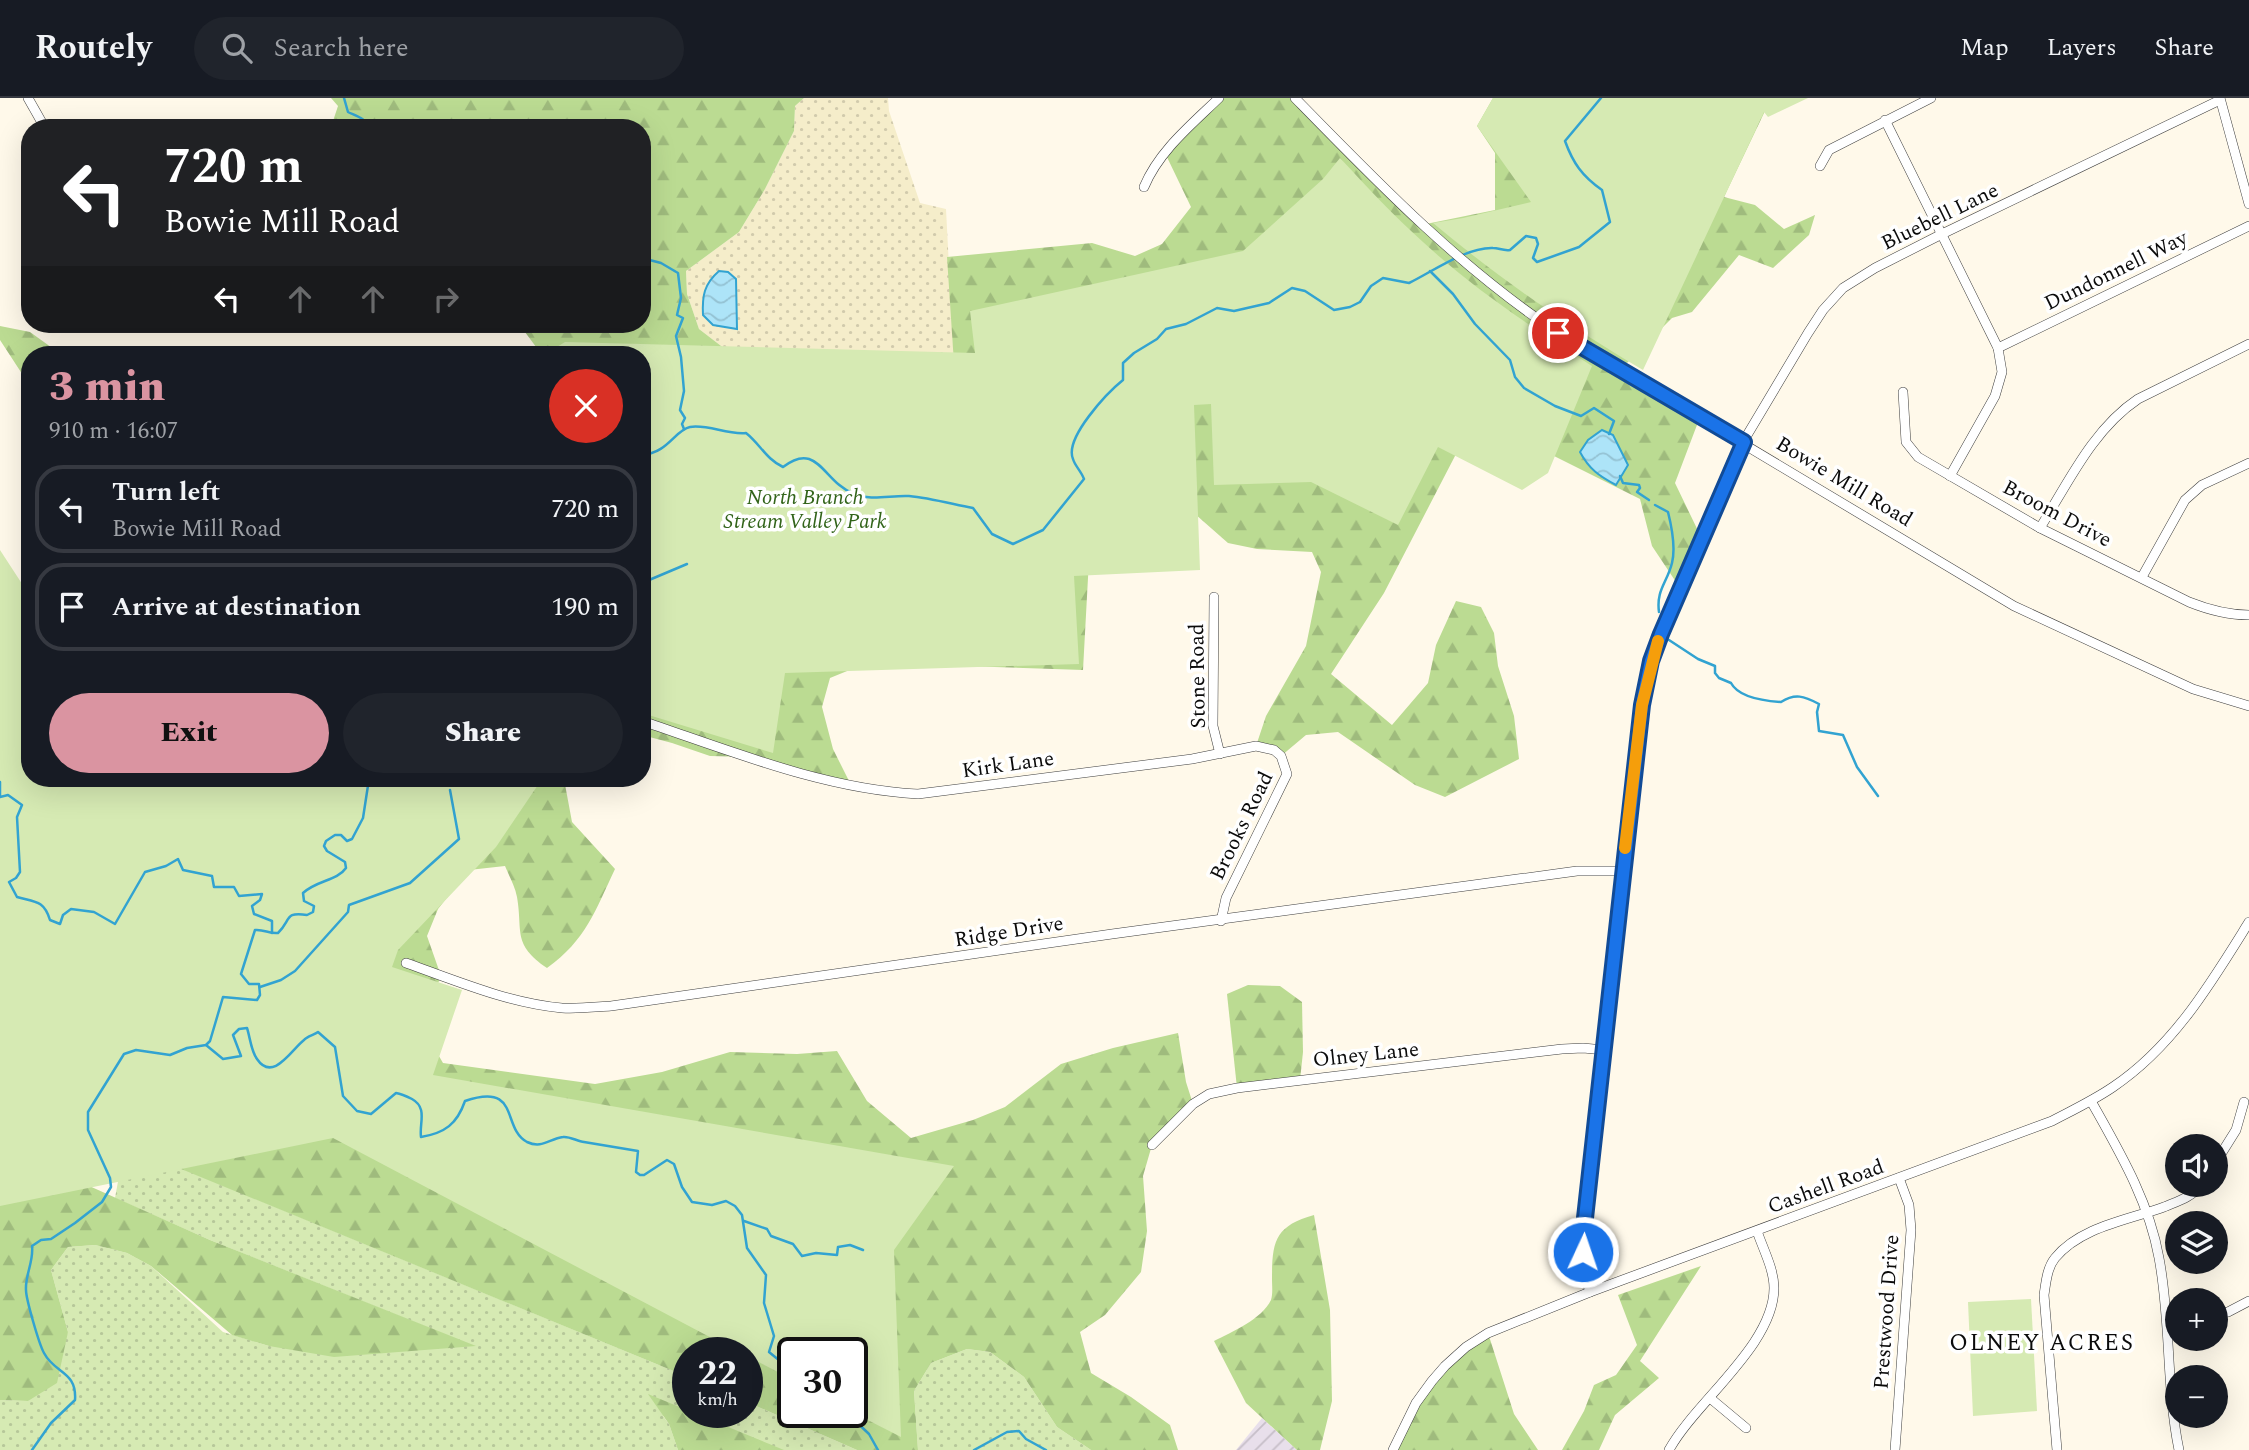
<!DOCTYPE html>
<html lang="en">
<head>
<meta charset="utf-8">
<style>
  :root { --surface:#171b24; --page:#20242c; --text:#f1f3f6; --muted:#9ea1a6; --line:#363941; --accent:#da94a1 }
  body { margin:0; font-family:Spectral,serif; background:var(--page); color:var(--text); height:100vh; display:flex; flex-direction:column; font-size:26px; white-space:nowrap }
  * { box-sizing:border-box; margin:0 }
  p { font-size:23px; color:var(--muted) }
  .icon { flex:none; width:38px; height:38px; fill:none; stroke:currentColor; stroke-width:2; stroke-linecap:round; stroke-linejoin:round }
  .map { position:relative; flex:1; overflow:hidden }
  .details { position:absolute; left:21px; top:248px; width:630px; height:441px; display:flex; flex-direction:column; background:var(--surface); border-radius:28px; box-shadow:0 7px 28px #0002 }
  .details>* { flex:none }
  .hud { position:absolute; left:21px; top:21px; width:630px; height:214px; border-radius:28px; box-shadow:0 7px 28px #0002; background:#202124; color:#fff; overflow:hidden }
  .buttons { position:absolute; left:2165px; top:1036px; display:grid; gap:14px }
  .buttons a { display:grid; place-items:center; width:63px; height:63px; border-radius:50%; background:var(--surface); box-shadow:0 7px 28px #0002; font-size:35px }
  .speed { position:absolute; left:672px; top:1239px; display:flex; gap:14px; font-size:35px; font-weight:700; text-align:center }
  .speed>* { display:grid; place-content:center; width:91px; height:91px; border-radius:50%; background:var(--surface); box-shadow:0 7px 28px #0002; line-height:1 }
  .speed small { font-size:18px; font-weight:400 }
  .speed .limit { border:4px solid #111; border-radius:10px; background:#fff; color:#111 }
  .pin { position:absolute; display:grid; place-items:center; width:60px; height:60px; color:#fff; margin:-30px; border:4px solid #fff; border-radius:50%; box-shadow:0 2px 7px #0007 }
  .me { position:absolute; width:77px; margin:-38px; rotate:3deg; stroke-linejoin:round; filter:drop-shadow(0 0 5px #0008) }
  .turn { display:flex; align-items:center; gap:24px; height:147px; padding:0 28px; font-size:32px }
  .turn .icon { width:91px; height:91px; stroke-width:2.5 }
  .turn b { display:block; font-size:49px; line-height:60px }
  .lanes { display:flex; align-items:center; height:66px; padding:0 28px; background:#0003; justify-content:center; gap:35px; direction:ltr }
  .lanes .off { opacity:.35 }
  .round { display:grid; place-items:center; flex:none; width:74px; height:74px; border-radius:37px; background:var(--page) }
  .summary { display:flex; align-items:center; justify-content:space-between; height:119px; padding:0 28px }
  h1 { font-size:42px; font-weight:800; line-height:52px; color:var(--accent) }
  .primary-button { display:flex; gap:14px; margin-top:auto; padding:14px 28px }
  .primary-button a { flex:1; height:80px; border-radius:42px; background:var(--accent); color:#111; font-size:28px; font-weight:800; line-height:80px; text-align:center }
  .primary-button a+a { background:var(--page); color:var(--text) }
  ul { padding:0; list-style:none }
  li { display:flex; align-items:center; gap:21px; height:88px; margin:0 14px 10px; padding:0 14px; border:4px solid var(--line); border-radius:28px }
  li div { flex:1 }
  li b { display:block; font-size:26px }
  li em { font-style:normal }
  header { display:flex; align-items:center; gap:42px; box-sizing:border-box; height:98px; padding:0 35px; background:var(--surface); border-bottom:2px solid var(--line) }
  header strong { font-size:33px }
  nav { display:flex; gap:38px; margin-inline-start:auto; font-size:24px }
  .search { width:490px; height:63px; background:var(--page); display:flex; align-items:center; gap:18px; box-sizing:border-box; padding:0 24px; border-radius:38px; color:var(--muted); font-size:26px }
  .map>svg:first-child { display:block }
  .industrial { fill:url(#industrial-furrows) }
  .farmland { fill:url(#farmland-dots) }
  .grass { fill:url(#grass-dots) }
  .forest { fill:url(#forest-firs); fill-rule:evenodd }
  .park { fill:#d6eab3 }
  .water { fill:url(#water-waves); stroke:#32a3d1; stroke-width:2 }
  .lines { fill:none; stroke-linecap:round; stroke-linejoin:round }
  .stream { stroke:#32a3d1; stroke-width:2.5 }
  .minor-casing { stroke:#3e3e3e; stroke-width:10 }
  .minor { stroke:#fff; stroke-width:9 }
  .route-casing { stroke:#114b97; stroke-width:18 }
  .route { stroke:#1a73e8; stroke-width:12 }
  .slow { stroke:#f59e0b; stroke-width:12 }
  .labels { text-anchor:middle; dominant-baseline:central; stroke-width:7; stroke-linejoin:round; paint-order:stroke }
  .street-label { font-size:21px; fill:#0b0b0b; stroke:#fff }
  .park-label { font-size:21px; font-style:italic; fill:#32641a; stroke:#fff }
  .neighbourhood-label { font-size:23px; letter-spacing:2px; fill:#0b0b0b; stroke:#fff }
</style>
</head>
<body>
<header>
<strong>Routely</strong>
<div class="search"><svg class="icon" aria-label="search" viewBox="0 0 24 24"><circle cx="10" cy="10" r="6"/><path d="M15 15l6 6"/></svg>Search here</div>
<nav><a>Map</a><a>Layers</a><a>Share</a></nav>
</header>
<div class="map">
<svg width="2249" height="1352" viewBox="0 0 2249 1352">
  <defs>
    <pattern id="industrial-furrows" width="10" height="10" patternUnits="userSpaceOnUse" patternTransform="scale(1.75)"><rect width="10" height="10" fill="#e8dfeb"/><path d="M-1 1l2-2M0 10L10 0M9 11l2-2" fill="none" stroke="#c6bec8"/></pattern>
    <pattern id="farmland-dots" width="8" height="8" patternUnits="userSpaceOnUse" patternTransform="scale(1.75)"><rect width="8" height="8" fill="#f5edca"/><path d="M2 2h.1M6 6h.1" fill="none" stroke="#d1caac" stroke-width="1.8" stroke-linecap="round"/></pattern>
    <pattern id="grass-dots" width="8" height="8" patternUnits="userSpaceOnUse" patternTransform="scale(1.75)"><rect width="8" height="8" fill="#d6eab3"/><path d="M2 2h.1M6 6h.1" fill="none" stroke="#b6c799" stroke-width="1.8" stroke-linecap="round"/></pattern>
    <pattern id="forest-firs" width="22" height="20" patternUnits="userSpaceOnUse" patternTransform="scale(1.75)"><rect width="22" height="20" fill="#bbdb92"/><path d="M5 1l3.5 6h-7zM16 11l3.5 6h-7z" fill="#9fbb7d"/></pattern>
    <pattern id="water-waves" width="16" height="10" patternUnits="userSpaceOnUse" patternTransform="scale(1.75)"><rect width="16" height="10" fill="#ade4f8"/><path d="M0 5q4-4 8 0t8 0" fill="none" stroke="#94c2d3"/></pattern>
  </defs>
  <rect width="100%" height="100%" fill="#fff9ea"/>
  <!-- industrial -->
  <polygon class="industrial" points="1262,1320 1297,1352 1236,1352"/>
  <!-- farmland -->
  <polygon class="farmland" points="804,0 888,0 889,13 920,105 946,111 954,266 742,264 699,231 687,196 686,173 739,134 765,91 794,33 795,8"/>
  <!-- grass -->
  <g class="grass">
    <polygon points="98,1036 688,1279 688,1314 747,1314 747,1304 857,1352 762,1352 663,1318 669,1326 678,1352 0,1352 0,1302 28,1303 68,1234 51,1172 68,1149 95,1147 127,1155 151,1168 223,1234 269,1248 474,1248 210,1142 115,1100 119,1078"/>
    <polygon points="967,1251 990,1254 1024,1279 1057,1329 1091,1352 918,1352 914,1293 931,1265"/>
  </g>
  <!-- forest -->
  <g class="forest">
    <polygon points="331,0 804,0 795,8 794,33 765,91 739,134 686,173 687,196 699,231 742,264 954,266 947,159 1092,145 1135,158 1162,146 1191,109 1165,55 1219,0 1295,0 1421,127 1495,112 1495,55 1477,28 1493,0 1765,13 1724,99 1755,107 1784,131 1815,117 1809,137 1773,170 1739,157 1692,214 1672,220 1621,271 1700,319 1675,385 1702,441 1680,490 1652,448 1640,401 1504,333 1477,334 1455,358 1384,495 1331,576 1392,627 1428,585 1436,547 1456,503 1481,509 1494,535 1498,568 1514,618 1519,661 1445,699 1415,687 1338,634 1306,637 1281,658 1256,648 1266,618 1306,548 1321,474 1312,454 1257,451 1228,445 1195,416 1090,443 1083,572 901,566 852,571 830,580 822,609 833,651 851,687 750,659 710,658 672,645 642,637 642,257 542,257 519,226 642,226 642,30 337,30 333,23 338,8"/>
    <polygon points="0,228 30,234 62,257 30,257 30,288 0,242"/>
    <path d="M 0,620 L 30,681 L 564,681 L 572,724 L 615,771 C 595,813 586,842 547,870 C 512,846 523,834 517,799 C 515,788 509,778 505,768 L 469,772 L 438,811 L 427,838 L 441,878 L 421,927 L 443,965 L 595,986 L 662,974 L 730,954 L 797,956 L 837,953 L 867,1003 L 911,1040 L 973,1022 L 1005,1009 L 1061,966 L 1113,950 L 1178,935 L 1186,984 L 1193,1006 L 1152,1047 L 1143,1078 L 1147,1133 L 1141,1174 L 1105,1217 L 1080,1234 L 1091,1275 L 1131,1299 L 1170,1327 L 1178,1352 L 1091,1352 L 1057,1329 L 1024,1279 L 990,1254 L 967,1251 L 931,1265 L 914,1293 L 918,1352 L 857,1352 L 747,1304 L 747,1255 L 688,1255 L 688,1279 L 45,1015 ZM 793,1255 L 852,1255 L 852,1314 L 793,1314 Z"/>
    <polygon points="1248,887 1280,888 1302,904 1303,954 1300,982 1237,990 1227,896"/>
    <polygon points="0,1051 11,1053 210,1142 476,1248 334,1259 269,1248 232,1237 151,1168 127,1155 95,1147 68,1149 51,1172 68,1234 57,1285 28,1303 0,1302"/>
    <path d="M 1314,1117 L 1330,1212 L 1332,1303 L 1320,1352 L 1297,1352 L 1246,1305 L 1214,1243 C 1232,1234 1262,1221 1271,1202 C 1273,1196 1272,1187 1272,1181 C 1272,1143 1275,1128 1314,1117 Z"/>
    <polygon points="1701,1168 1640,1263 1659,1280 1615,1317 1599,1352 1562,1352 1584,1313 1594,1287 1616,1277 1637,1247 1618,1197"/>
    <polygon points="1488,1235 1514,1316 1538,1352 1393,1352 1432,1283"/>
    <polygon points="648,1296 784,1352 678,1352 669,1326"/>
  </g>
  <!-- park -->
  <g class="park">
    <path d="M 1493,0 L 1808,0 L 1768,19 L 1764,14 L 1643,272 C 1567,227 1501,182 1433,125 L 1463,120 L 1531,104 L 1477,28 Z"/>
    <path d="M 1340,60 C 1367,89 1394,118 1423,144 C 1475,192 1533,230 1592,268 L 1548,375 L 1522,392 L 1438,349 L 1398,427 L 1311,384 L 1214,387 L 1211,306 L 1194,307 L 1200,472 L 1074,478 L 1079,566 L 785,575 L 773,655 L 642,615 L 642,257 L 544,257 L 565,244 L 975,255 L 970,213 L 1243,153 L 1323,81 Z"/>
    <polygon points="0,452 28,495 30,494 30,681 542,681 496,749 398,852 392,869 462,892 433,977 954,1068 894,1152 901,1339 852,1314 852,1255 793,1255 793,1282 747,1258 747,1255 740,1255 333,1040 0,1108"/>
    <polygon points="2031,1201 2037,1313 1973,1318 1968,1204"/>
  </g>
  <!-- water -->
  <g class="water">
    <path d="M 719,173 L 728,174 L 736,181 L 737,231 L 713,227 L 703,217 C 702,198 704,186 719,173 Z"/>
    <path d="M 1602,332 L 1613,337 L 1628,367 L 1616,387 C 1599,378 1589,371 1580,354 L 1588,342 Z"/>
  </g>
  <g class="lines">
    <!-- stream -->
    <g class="stream">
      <path d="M 344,0 L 348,14 C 356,18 367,21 369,30"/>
      <polyline points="642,160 661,165 678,175 681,200 677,217 683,220 676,238 681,259 684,293 680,312 685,320 682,326 684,331"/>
      <polyline points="1430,173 1453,196 1475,226 1510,262 1515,279 1524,290 1555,308 1581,318 1594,310 1614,323 1609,336"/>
      <path d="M 642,357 C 668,355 675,332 690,329 C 708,326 727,337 746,335 C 760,346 766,361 783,369 C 818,342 823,384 854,396 C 871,403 891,397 909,398 C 930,400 952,406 973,410 L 992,436 L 1013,446 L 1043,432 L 1084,381 C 1081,373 1075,368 1073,361 C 1064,340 1108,294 1123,282 L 1123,265 L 1134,255 L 1157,241 L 1166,231 L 1186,226 L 1217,210 L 1234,213 L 1269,205 L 1292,190 L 1305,193 L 1334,212 L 1350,209 L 1360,204 L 1371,188 L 1383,180 L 1409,185 C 1432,174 1466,149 1493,150 C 1499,150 1503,153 1510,152 L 1526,138 L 1536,140 L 1538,146 L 1533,160 L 1537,164 L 1579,149 L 1610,124 L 1602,92 C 1582,78 1573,65 1565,43 L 1601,0"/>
      <polyline points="1620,378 1623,385 1639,387 1640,390 1637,394 1649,402"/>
      <path d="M 1655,407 L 1668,414 C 1672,430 1676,449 1672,465 C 1667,485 1656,492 1659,514"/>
      <polyline points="642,485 687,466"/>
      <path d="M 1669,542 L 1698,561 L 1715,568 L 1715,575 L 1719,580 L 1731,585 C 1739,600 1765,603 1781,604 C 1795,595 1804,598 1819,606 L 1817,614 L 1819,633 L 1843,637 L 1857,669 L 1878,698"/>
      <path d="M 0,684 L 0,699 L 8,697 L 22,707 L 17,719 L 20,774 L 16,780 L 9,784 L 17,799 C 35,804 44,802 50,822 L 60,826 L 63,817 L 71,811 L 94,814 L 115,826 L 145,774 L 166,768 L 178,761 L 183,772 L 212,778 L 214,789 L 234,789 L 239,798 L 262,796 L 260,802 L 252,808 L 254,816 L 272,823 L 272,835"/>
      <polyline points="260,889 281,882 295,873 348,814 349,807 410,785 459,741 450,692"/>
      <path d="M 206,947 L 223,961 L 241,958 L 233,937 L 239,931 L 247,930 C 250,939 251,953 257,961 C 273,985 292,951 304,942 C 307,938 314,937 318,934 L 335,949 L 343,998 L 357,1013 L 371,1016 L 396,995 C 402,996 406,998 412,1001 C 428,1010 419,1025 421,1039 C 445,1035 457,1026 465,1003 C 521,984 501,1030 527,1044 C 542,1051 549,1041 563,1039 C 569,1038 577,1043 584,1044 C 602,1047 620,1050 638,1053 L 636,1074 L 640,1077 L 644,1077 L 667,1062 L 674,1066 L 682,1089 L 692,1104 L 712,1107 L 726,1103 L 735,1108 L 742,1117 L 747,1150 L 766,1177 L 764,1205 L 774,1238 L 769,1254 L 780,1263 L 793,1266"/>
      <polyline points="744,1123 767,1131 771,1138 793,1146 802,1158 816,1155 837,1157 838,1149 850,1147 863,1152"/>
      <polyline points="846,1314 869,1336 878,1352"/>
      <path d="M 32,1352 L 51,1325 L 75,1302 C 77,1273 55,1276 44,1255 C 39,1246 26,1201 26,1192 C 25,1177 34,1163 32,1148 L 41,1142 L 51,1141 L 75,1125 L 102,1104 L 111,1089 L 110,1080 L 88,1032 L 88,1014 L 124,956 L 136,952 L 170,957 L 187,950 L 206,947 L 210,943 L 223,899 L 257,902 L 260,897 L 259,886 L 249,886 L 241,876 L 255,832 C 264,831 269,836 278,835 C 291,823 284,813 307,817 L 313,814 L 314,808 L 304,803 L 303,795 C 317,782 337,783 346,770 L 345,764 L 327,753 L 324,748 L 326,743 L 335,737 L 341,737 L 347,743 L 352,741 L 363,720 L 369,681"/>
      <polyline points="974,1352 1007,1334 1019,1333 1026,1341 1046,1352"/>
    </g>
    <defs>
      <g id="minor">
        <polyline points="28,0 45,30"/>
        <path d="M 1295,0 C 1379,86 1458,168 1558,235 L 2014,508 L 2193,591 L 2249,608"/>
        <polyline points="2220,0 2249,106"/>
        <polyline points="1885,22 1998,250 2002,274 1995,298 1950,378"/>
        <polyline points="1820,68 1829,52 1931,0"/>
        <path d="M 1144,89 C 1159,53 1191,27 1219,0"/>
        <polyline points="1998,250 2249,128"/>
        <path d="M 1903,294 L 1906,344 L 1918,359 L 2040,430 L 2189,504 C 2209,512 2227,517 2249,517"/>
        <path d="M 2040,430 C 2068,385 2093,331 2138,301 L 2249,246"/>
        <polyline points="2142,479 2185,402 2202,387 2249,365"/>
        <polyline points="1214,499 1213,628 1220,656"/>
        <path d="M 642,623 C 731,653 824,691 918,696 L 1192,661 L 1256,648 L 1274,652 L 1281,658 L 1287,676 L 1226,800 L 1221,823"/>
        <path d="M 406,865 C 457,883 508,905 562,910 C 578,911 595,909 611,908 L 1112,836 L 1577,773 L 1622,773"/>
        <path d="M 2091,1003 C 2119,1053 2149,1103 2159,1160 C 2171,1223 2166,1289 2179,1352"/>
        <polyline points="1152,1047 1193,1006 1209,996 1237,990 1562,951 1583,950 1604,952"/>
        <polyline points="2216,1064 2236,1032 2244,1004"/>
        <polyline points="1590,1194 1583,1170 1582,1138 1642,607 1651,563 1661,536 1743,344 1808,235 1823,212 1843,190 1875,170 1942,136 2220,2"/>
        <polyline points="2216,1216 2228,1214 2249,1203"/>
        <polyline points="1710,1300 1746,1330"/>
        <path d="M 1393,1352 L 1416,1305 L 1432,1283 L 1445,1268 L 1466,1249 L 1488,1235 L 1590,1194 L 2052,1023 C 2073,1012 2094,1002 2113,989 C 2174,948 2211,885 2249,824"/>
        <path d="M 1669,1352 C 1695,1304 1774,1247 1774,1190 C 1774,1171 1763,1151 1757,1133"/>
        <polyline points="1895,1352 1911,1132 1909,1107 1899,1080"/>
        <path d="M 2057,1352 L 2044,1197 C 2046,1184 2047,1170 2055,1160 C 2080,1129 2128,1122 2164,1109 C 2178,1103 2192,1099 2201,1087"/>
      </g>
    </defs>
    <!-- minor casing -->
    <use href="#minor" class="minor-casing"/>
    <!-- minor -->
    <use href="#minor" class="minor"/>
  </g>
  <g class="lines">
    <defs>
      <polyline id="route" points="1558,235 1744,344 1661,536 1651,563 1642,607 1583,1138 1583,1154"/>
    </defs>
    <!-- route casing -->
    <use href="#route" class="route-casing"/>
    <!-- route -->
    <use href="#route" class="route"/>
    <!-- slow -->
    <polyline class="slow" points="1625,750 1642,607 1658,543"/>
  </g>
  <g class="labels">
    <!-- street labels -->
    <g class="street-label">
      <text transform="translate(1940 119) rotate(-26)">Bluebell Lane</text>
      <text transform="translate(2116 173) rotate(-26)">Dundonnell Way</text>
      <text transform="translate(1844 384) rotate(31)">Bowie Mill Road</text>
      <text transform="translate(2057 416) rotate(28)">Broom Drive</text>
      <text transform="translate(1198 578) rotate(-91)">Stone Road</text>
      <text transform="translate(1008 667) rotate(-8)">Kirk Lane</text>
      <text transform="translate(1242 728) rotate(-64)">Brooks Road</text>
      <text transform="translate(1009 834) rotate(-9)">Ridge Drive</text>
      <text transform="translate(1366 957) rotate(-6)">Olney Lane</text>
      <text transform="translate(1826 1089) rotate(-20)">Cashell Road</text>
      <text transform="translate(1887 1214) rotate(-86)">Prestwood Drive</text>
    </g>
    <!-- park labels -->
    <g class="park-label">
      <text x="805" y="400">North Branch<tspan x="805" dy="24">Stream Valley Park</tspan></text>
    </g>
    <!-- neighbourhood labels -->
    <g class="neighbourhood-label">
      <text x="2042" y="1245">OLNEY ACRES</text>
    </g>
  </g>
</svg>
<div class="buttons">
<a><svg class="icon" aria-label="sound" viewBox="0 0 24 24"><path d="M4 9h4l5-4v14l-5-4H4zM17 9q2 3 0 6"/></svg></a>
<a><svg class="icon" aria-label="layers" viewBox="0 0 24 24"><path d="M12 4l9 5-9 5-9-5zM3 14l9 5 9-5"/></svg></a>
<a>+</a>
<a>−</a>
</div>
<div class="speed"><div>22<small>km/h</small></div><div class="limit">30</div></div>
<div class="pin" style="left:1558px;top:235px;background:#d93025"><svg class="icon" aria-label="arrive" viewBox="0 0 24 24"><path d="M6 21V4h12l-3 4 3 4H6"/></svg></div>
<svg class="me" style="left:1583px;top:1154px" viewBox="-20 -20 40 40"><circle r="17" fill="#1a73e8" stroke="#fff" stroke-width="3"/><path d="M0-11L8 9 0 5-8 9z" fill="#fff"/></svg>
<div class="hud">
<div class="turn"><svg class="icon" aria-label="left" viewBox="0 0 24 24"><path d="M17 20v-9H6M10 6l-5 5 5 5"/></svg><div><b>720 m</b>Bowie Mill Road</div></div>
<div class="lanes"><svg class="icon" aria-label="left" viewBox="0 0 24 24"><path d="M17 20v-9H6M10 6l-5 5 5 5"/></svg><svg class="icon off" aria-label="ahead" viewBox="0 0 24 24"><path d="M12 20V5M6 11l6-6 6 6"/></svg><svg class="icon off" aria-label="ahead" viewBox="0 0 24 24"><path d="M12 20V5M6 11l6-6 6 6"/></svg><svg class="icon off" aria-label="right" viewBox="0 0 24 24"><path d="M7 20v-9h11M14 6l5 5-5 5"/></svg></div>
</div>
<section class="details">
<div class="summary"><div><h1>3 min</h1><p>910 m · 16:07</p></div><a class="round" style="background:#d93025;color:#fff"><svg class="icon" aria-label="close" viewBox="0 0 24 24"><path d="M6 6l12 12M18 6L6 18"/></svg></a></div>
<ul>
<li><svg class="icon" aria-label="left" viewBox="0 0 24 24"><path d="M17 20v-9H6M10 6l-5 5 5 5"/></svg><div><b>Turn left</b><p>Bowie Mill Road</p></div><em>720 m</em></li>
<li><svg class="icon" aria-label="arrive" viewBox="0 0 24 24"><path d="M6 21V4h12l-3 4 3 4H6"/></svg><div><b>Arrive at destination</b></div><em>190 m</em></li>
</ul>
<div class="primary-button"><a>Exit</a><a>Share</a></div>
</section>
</div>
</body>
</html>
